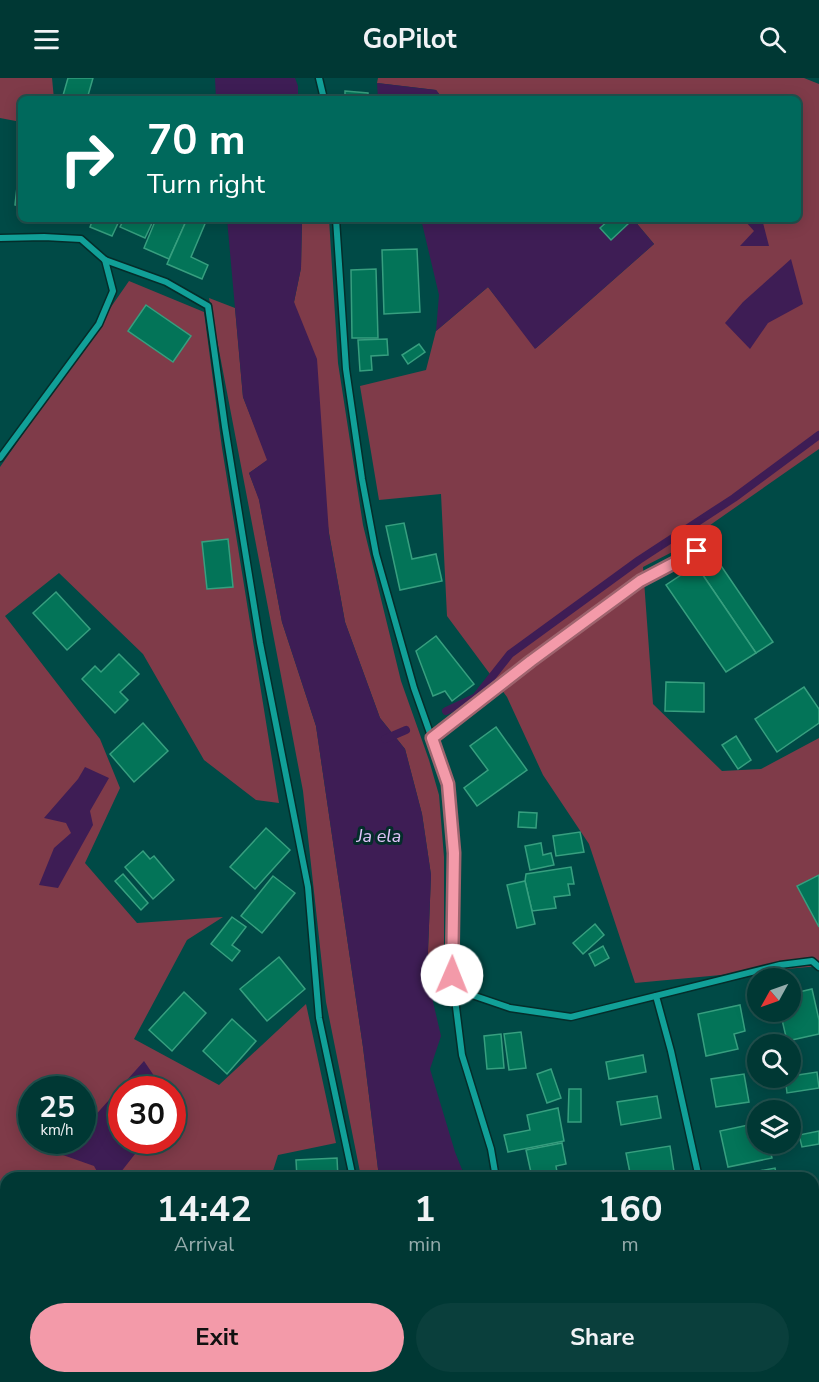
<!DOCTYPE html>
<html lang="en">
<head>
<meta charset="utf-8">
<style>
  :root { --surface:#003834; --page:#0a3f3c; --text:#f1f3f6; --muted:#95acac; --line:#22524f; --accent:#f39aa9 }
  body { margin:0; font-family:"Nunito Sans",sans-serif; background:var(--page); color:var(--text); height:100vh; display:flex; flex-direction:column; font-size:22px; white-space:nowrap }
  * { box-sizing:border-box; margin:0 }
  p { font-size:20px; color:var(--muted) }
  .icon { flex:none; width:33px; height:33px; fill:none; stroke:currentColor; stroke-width:2; stroke-linecap:round; stroke-linejoin:round }
  .map { position:relative; flex:1; overflow:hidden }
  .panel { position:absolute; left:0px; top:1094px; width:819px; height:212px; display:flex; flex-direction:column; background:var(--surface); border-radius:18px 18px 0 0; box-shadow:0 3px 15px #0003,0 0 0 2px var(--line) }
  .panel>* { flex:none }
  .banner { position:absolute; left:18px; top:18px; width:783px; height:126px; border-radius:9px; box-shadow:0 3px 15px #0003,0 0 0 2px var(--line); background:#00695c; color:#fff; overflow:hidden }
  .needle { width:39px; rotate:230deg }
  .buttons { position:absolute; left:747px; top:890px; display:grid; gap:12px }
  .buttons a { display:grid; place-items:center; width:54px; height:54px; border-radius:50%; background:var(--surface); box-shadow:0 3px 15px #0003,0 0 0 2px var(--line); font-size:30px }
  .speed { position:absolute; left:18px; top:998px; display:flex; gap:12px; font-size:30px; font-weight:700; text-align:center }
  .speed>* { display:grid; place-content:center; width:78px; height:78px; border-radius:50%; background:var(--surface); box-shadow:0 3px 15px #0003,0 0 0 2px var(--line); line-height:1 }
  .speed small { font-size:15px; font-weight:400 }
  .speed .limit { border:9px solid #d22; background:#fff; color:#111 }
  .pin { position:absolute; display:grid; place-items:center; width:51px; height:51px; color:#fff; margin:-26px; border-radius:12px; box-shadow:0 3px 9px #0006 }
  .me { position:absolute; width:66px; margin:-33px; rotate:1deg; stroke-linejoin:round; filter:drop-shadow(0 0 4px #0008) }
  .turn { display:flex; align-items:center; gap:21px; height:126px; padding:0 30px; font-size:27px }
  .turn .icon { width:78px; height:78px; stroke-width:2.5 }
  .turn b { display:block; font-size:42px; line-height:51px }
  .eta { display:flex; justify-content:space-evenly; align-items:center; height:102px; text-align:center }
  .eta b { font-size:36px; font-weight:700; line-height:42px }
  .action { display:flex; gap:12px; margin-top:auto; padding:12px 30px }
  .action a { flex:1; height:69px; border-radius:36px; background:var(--accent); color:#111; font-size:24px; font-weight:700; line-height:69px; text-align:center }
  .action a+a { background:var(--page); color:var(--text) }
  header { display:flex; justify-content:space-between; align-items:center; height:78px; padding:0 30px; background:var(--surface); font-size:27px; font-weight:700 }
  .map>svg:first-child { display:block }
  .green { fill:#7f3b49; fill-rule:evenodd }
  .water { fill:#3e1d55 }
  .lines { fill:none; stroke-linecap:round; stroke-linejoin:round }
  .stream { stroke:#3e1d55; stroke-width:8 }
  .building { fill:#037458; stroke:#379f7f; stroke-width:1.5 }
  .lane-casing { stroke:#042d2a; stroke-width:8 }
  .street-casing { stroke:#042d2a; stroke-width:9 }
  .lane { stroke:#11a098; stroke-width:4.5 }
  .street { stroke:#11a098; stroke-width:6 }
  .route-casing { stroke:#9e646e; stroke-width:15 }
  .route { stroke:#f39aa9; stroke-width:10 }
  .labels { text-anchor:middle; dominant-baseline:central; stroke-width:6; stroke-linejoin:round; paint-order:stroke }
  .water-label { font-size:18px; font-style:italic; fill:#e0c5f9; stroke:#042d2a }
</style>
</head>
<body>
<header><svg class="icon" aria-label="menu" viewBox="0 0 24 24"><path d="M4 6h16M4 12h16M4 18h16"/></svg>GoPilot<svg class="icon" aria-label="search" viewBox="0 0 24 24"><circle cx="10" cy="10" r="6"/><path d="M15 15l6 6"/></svg></header>
<div class="map">
<svg width="819" height="1304" viewBox="0 0 819 1304">
  <rect width="100%" height="100%" fill="#004a46"/>
  <!-- green -->
  <g class="green">
    <polygon points="0,0 52,0 54,21 21,21 21,44 0,40"/>
    <polygon points="378,0 804,0 819,6 819,371 713,445 684,468 643,489 653,626 722,693 761,691 819,660 819,888 635,905 589,766 543,697 507,619 447,538 441,416 379,422 360,308 426,292 436,253 488,209 536,270 654,166 633,141 798,141 798,21 443,21 436,12 377,5"/>
    <polygon points="302,141 329,141 338,285 363,447 401,603 429,682 439,717 444,779 444,878 427,898 431,797 422,736 405,671 380,640 345,544 329,455 294,224 301,190"/>
    <path d="M 129,203 L 204,234 L 222,370 L 279,725 L 256,722 L 204,682 L 143,576 L 59,495 L 5,538 L 100,661 L 120,710 L 85,785 L 137,845 L 223,839 L 187,862 L 134,961 L 219,1007 L 306,926 L 336,1065 L 278,1077 L 271,1099 L 6,1100 L 6,1233 L 0,1231 L 0,389 ZM 32,1011 L 82,1011 L 82,1062 L 32,1062 ZM 122,1011 L 172,1011 L 172,1062 L 122,1062 Z"/>
    <polygon points="209,220 235,230 243,319 268,382 249,395 259,421 282,544 316,648 363,969 379,1099 361,1099 326,924 303,713"/>
  </g>
  <!-- water -->
  <g class="water">
    <polygon points="215,0 295,0 298,8 298,21 216,21"/>
    <polygon points="377,5 436,12 443,21 378,21"/>
    <polygon points="227,141 302,141 301,190 294,224 317,281 329,456 345,544 380,640 405,671 422,736 431,797 427,898 441,958 430,991 455,1074 465,1099 379,1099 363,969 316,648 282,544 259,422 249,395 267,382 243,319"/>
    <polygon points="421,141 633,141 654,166 535,271 488,209 436,253 439,217"/>
    <polygon points="739,141 762,141 769,168 740,168 754,153 746,144"/>
    <polygon points="791,181 803,226 768,245 750,271 725,245 743,224"/>
    <polygon points="85,689 109,700 90,733 93,747 58,810 39,807 54,770 71,755 66,745 44,740 78,701"/>
    <polygon points="144,983 163,1011 122,1011 122,1062 146,1062 117,1099 100,1099 94,1088 60,1076 72,1062 82,1062 83,1051"/>
    <polygon points="402,1299 479,1299 480,1304 403,1304"/>
  </g>
  <g class="lines">
    <!-- stream -->
    <g class="stream">
      <polyline points="446,633 476,619 510,576 639,482 734,420 819,357"/>
      <polyline points="385,661 406,652"/>
    </g>
  </g>
  <!-- building -->
  <g class="building">
    <polygon points="68,0 93,0 87,21 62,21"/>
    <polygon points="345,13 368,15 368,21 345,21"/>
    <polygon points="18,100 21,101 21,128 15,127"/>
    <polygon points="93,141 120,141 112,158 90,149"/>
    <polygon points="124,141 154,141 145,160 120,149"/>
    <polygon points="156,141 187,141 169,181 144,170"/>
    <polygon points="187,141 207,141 191,179 208,187 202,201 167,186"/>
    <polygon points="610,141 624,141 628,146 611,162 600,150"/>
    <polygon points="417,171 420,234 384,236 382,172"/>
    <polygon points="376,191 378,260 352,260 351,192"/>
    <polygon points="146,227 191,258 173,284 128,253"/>
    <polygon points="387,261 388,277 371,278 372,292 360,293 358,262"/>
    <polygon points="419,266 425,274 408,286 402,277"/>
    <polygon points="404,445 412,481 436,476 442,503 400,512 386,448"/>
    <polygon points="228,461 233,509 207,511 202,464"/>
    <polygon points="713,476 773,564 756,575 696,487"/>
    <polygon points="696,487 756,575 726,594 666,507"/>
    <polygon points="56,514 90,551 67,572 33,535"/>
    <polygon points="436,558 474,606 452,623 445,613 433,618 416,573"/>
    <polygon points="119,576 139,596 120,614 128,622 115,635 82,601 95,588 101,594"/>
    <polygon points="666,604 704,605 704,634 665,633"/>
    <polygon points="804,609 819,631 819,645 777,674 755,641"/>
    <polygon points="143,645 168,673 134,704 110,676"/>
    <polygon points="496,649 527,692 477,728 464,710 488,692 470,668"/>
    <polygon points="736,658 751,682 738,691 722,667"/>
    <polygon points="519,734 537,735 536,750 518,749"/>
    <polygon points="266,750 290,772 255,811 230,789"/>
    <polygon points="580,754 584,774 556,778 553,758"/>
    <polygon points="541,765 543,777 551,775 554,787 530,792 525,768"/>
    <polygon points="143,773 150,781 154,778 174,802 153,821 125,789"/>
    <polygon points="571,789 574,806 568,806 570,817 554,819 556,830 532,833 525,803 526,796"/>
    <polygon points="123,796 148,825 141,832 115,803"/>
    <polygon points="819,797 819,849 797,808"/>
    <polygon points="273,798 295,815 262,855 241,838"/>
    <polygon points="525,803 535,846 517,850 507,807"/>
    <polygon points="232,839 246,849 232,867 240,873 232,883 211,866"/>
    <polygon points="595,846 604,857 583,876 573,865"/>
    <polygon points="603,868 609,880 595,888 589,876"/>
    <polygon points="279,879 305,911 267,943 240,911"/>
    <polygon points="812,911 819,942 819,956 787,963 780,933 790,933 790,916"/>
    <polygon points="184,914 206,935 172,973 149,952"/>
    <polygon points="740,927 745,953 734,956 738,971 706,978 698,936"/>
    <polygon points="232,941 256,963 227,996 203,973"/>
    <polygon points="521,954 526,990 509,992 504,956"/>
    <polygon points="501,956 504,990 487,991 484,958"/>
    <polygon points="643,977 646,994 609,1001 606,984"/>
    <polygon points="551,991 561,1020 547,1025 537,996"/>
    <polygon points="817,994 819,1010 787,1015 785,999"/>
    <polygon points="744,996 749,1024 716,1029 711,1001"/>
    <polygon points="569,1011 581,1011 581,1044 568,1044"/>
    <polygon points="657,1018 661,1040 621,1047 617,1024"/>
    <polygon points="558,1030 564,1063 508,1074 504,1057 530,1052 527,1037"/>
    <polygon points="758,1045 758,1065 768,1065 772,1080 728,1089 720,1053"/>
    <polygon points="819,1053 819,1066 802,1069 799,1057"/>
    <polygon points="562,1065 566,1086 556,1088 557,1094 532,1099 526,1072"/>
    <polygon points="670,1068 675,1100 631,1100 626,1075"/>
    <polygon points="337,1080 338,1100 297,1100 296,1082"/>
    <polygon points="775,1090 777,1100 737,1100 737,1097"/>
    <polygon points="819,1146 819,1182 813,1183 813,1147"/>
    <polygon points="95,1299 127,1299 124,1304 93,1304"/>
    <polygon points="219,1299 263,1299 257,1304 222,1304"/>
    <polygon points="346,1299 370,1299 369,1304 345,1304"/>
    <polygon points="675,1299 715,1299 716,1300 711,1304 676,1304"/>
  </g>
  <g class="lines">
    <defs>
      <polyline id="lane" points="432,660 531,583 641,503 716,463"/>
      <g id="street">
        <polyline points="319,0 324,21"/>
        <polyline points="336,141 346,291 362,401 376,476 414,610 448,706 454,775 452,897 462,977 491,1071 496,1100"/>
        <polyline points="0,160 44,159 81,161 105,182 166,204 208,228 225,349 260,565 308,809 319,940 353,1100"/>
        <polyline points="0,380 99,246 113,213 105,182"/>
        <polyline points="453,898 469,916 510,930 571,939 780,887 812,883 819,889"/>
        <polyline points="656,918 671,973 699,1100"/>
        <polyline points="392,1299 393,1304"/>
        <polyline points="742,1299 743,1304"/>
        <polyline points="298,1304 302,1299"/>
        <polyline points="514,1304 514,1299"/>
      </g>
    </defs>
    <!-- lane casing -->
    <use href="#lane" class="lane-casing"/>
    <!-- street casing -->
    <use href="#street" class="street-casing"/>
    <!-- lane -->
    <use href="#lane" class="lane"/>
    <!-- street -->
    <use href="#street" class="street"/>
  </g>
  <g class="lines">
    <defs>
      <polyline id="route" points="452,897 454,775 448,706 432,660 531,583 640,503 697,473"/>
    </defs>
    <!-- route casing -->
    <use href="#route" class="route-casing"/>
    <!-- route -->
    <use href="#route" class="route"/>
  </g>
  <g class="labels">
    <!-- water labels -->
    <g class="water-label">
      <text x="379" y="758">Ja ela</text>
    </g>
  </g>
</svg>
<div class="buttons">
<a><svg class="needle" viewBox="-14 -14 28 28"><path d="M0-13l5 13h-10z" fill="#e53935"/><path d="M0 13l5-13h-10z" fill="#95acac"/></svg></a>
<a><svg class="icon" aria-label="search" viewBox="0 0 24 24"><circle cx="10" cy="10" r="6"/><path d="M15 15l6 6"/></svg></a>
<a><svg class="icon" aria-label="layers" viewBox="0 0 24 24"><path d="M12 4l9 5-9 5-9-5zM3 14l9 5 9-5"/></svg></a>
</div>
<div class="speed"><div>25<small>km/h</small></div><div class="limit">30</div></div>
<div class="pin" style="left:697px;top:473px;background:#d93025"><svg class="icon" aria-label="arrive" viewBox="0 0 24 24"><path d="M6 21V4h12l-3 4 3 4H6"/></svg></div>
<svg class="me" style="left:452px;top:897px" viewBox="-20 -20 40 40"><circle r="19" fill="#fff"/><path d="M0-13L10 11 0 6-10 11z" fill="#f39aa9"/></svg>
<div class="banner">
<div class="turn"><svg class="icon" aria-label="right" viewBox="0 0 24 24"><path d="M7 20v-9h11M14 6l5 5-5 5"/></svg><div><b>70 m</b>Turn right</div></div>
</div>
<section class="panel">
<div class="eta">
<div><b>14:42</b><p>Arrival</p></div>
<div><b>1</b><p>min</p></div>
<div><b>160</b><p>m</p></div>
</div>
<div class="action"><a>Exit</a><a>Share</a></div>
</section>
</div>
</body>
</html>
